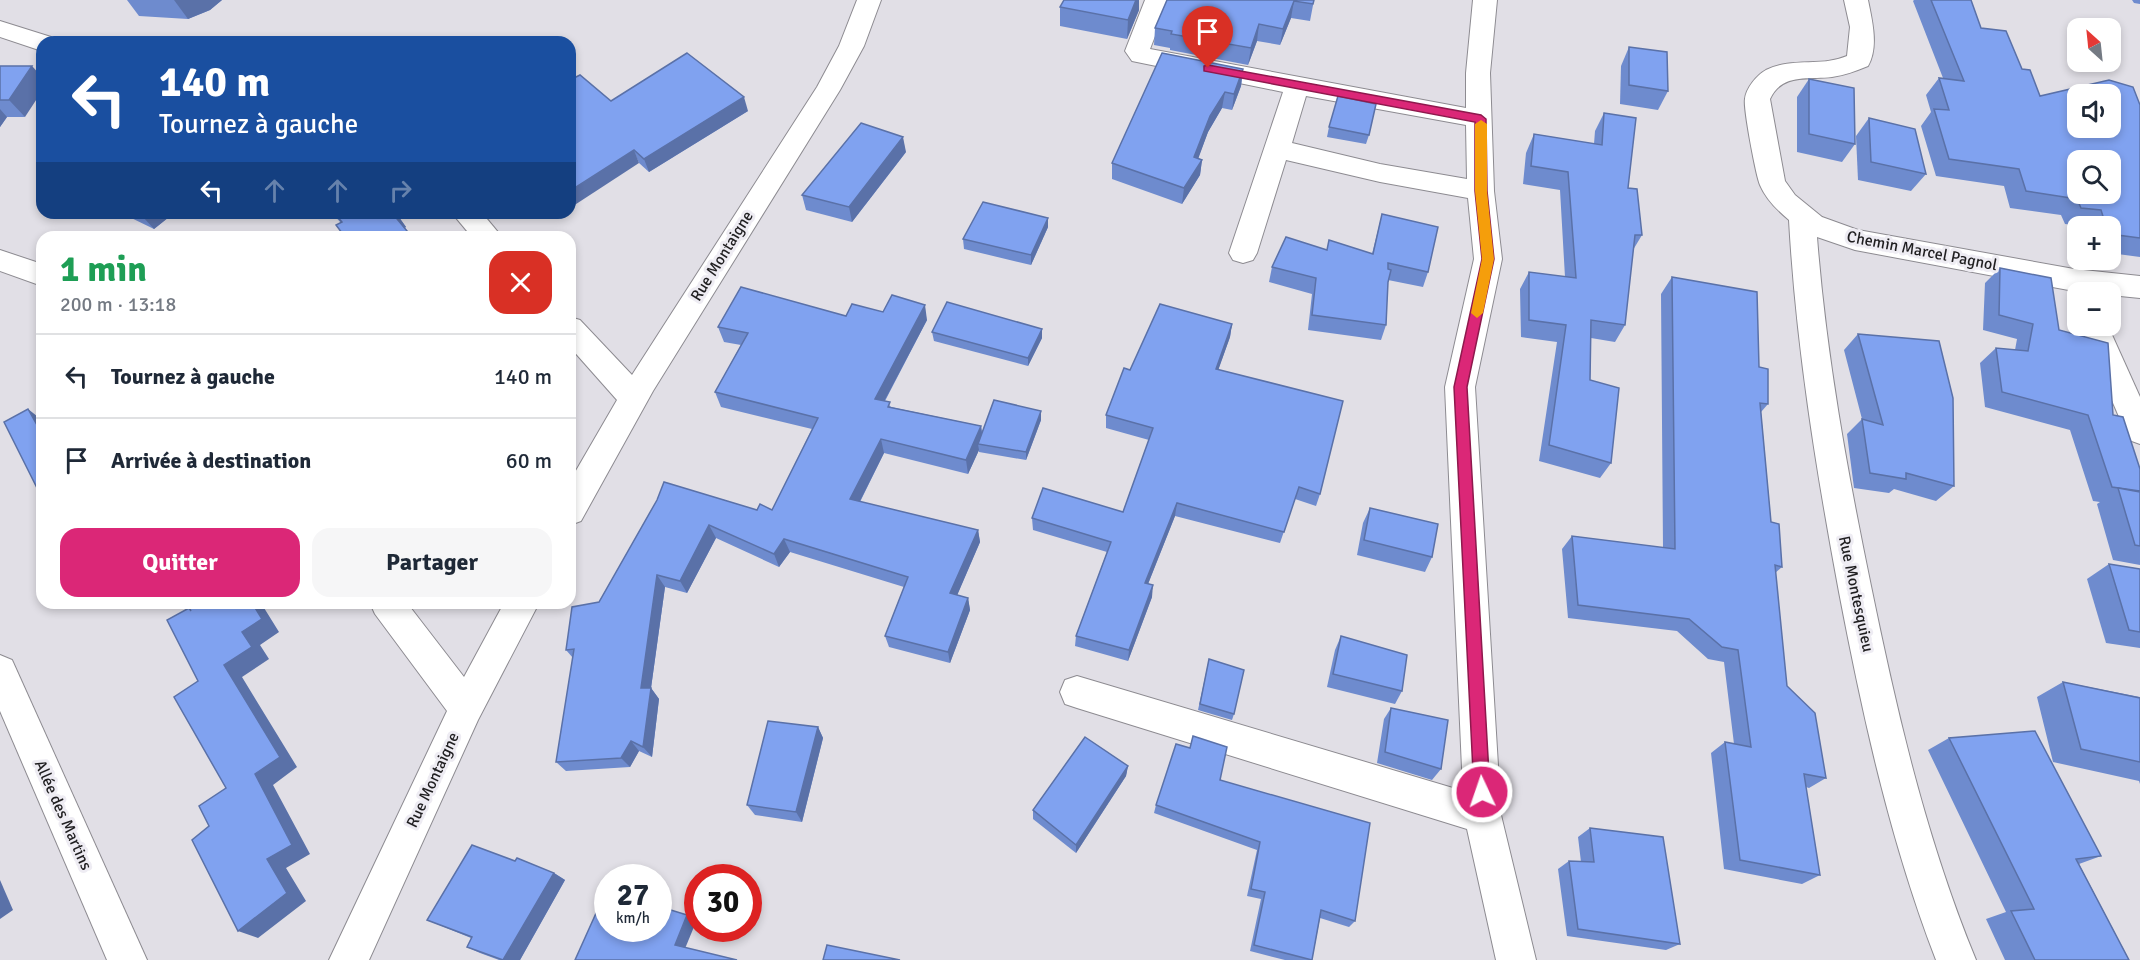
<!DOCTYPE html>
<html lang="fr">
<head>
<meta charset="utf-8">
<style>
  :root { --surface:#fff; --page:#f6f6f7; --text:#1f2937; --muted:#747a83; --line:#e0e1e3; --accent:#db2777 }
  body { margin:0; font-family:Signika,sans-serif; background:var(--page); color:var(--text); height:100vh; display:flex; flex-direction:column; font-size:22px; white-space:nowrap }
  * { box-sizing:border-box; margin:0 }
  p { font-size:20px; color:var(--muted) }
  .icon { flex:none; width:33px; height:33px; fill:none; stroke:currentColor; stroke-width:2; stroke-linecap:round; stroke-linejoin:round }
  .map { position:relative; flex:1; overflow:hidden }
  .drawer { position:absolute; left:36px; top:231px; width:540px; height:378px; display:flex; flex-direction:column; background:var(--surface); border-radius:18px; box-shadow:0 3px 9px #0003 }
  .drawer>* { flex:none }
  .banner { position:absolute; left:36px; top:36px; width:540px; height:183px; border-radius:18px; box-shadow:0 3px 9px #0003; background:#1a4fa0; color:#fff; overflow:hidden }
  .needle { width:39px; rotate:333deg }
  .tools { position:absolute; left:2067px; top:18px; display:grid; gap:12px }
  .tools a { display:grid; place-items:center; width:54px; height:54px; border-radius:12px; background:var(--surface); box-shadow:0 3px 9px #0003; font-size:30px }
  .speed { position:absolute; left:594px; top:864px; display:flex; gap:12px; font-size:30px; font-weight:700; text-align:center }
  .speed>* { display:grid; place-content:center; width:78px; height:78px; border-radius:50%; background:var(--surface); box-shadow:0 3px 9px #0003; line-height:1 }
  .speed small { font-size:15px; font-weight:400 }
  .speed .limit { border:9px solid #d22; background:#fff; color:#111 }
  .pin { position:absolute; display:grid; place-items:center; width:51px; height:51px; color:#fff; margin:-62px -26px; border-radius:50% 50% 50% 0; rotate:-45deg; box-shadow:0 0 6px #0007 }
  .pin .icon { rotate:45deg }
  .me { position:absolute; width:66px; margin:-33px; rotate:357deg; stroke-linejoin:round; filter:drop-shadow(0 0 4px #0008) }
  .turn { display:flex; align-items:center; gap:21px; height:126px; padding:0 24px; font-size:27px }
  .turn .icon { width:78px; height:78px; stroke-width:2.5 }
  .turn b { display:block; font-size:42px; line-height:51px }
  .lanes { display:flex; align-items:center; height:57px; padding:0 24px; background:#0003; justify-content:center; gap:30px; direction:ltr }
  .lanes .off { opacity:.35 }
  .round { display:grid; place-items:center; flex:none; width:63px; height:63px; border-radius:18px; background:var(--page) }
  .overview { display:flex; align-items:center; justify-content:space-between; height:102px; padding:0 24px }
  h1 { font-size:36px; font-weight:800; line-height:45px; color:#1e9e55 }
  .button { display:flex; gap:12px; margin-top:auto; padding:12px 24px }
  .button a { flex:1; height:69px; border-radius:18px; background:var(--accent); color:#fff; font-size:24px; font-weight:800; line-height:69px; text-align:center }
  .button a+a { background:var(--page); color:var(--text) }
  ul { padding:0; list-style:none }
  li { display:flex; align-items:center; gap:18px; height:84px; padding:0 24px; border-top:2px solid var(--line) }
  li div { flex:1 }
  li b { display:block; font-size:22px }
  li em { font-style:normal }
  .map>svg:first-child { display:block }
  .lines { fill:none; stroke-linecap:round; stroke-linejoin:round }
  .minor-casing { stroke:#8d8b91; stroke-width:2 }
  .minor { fill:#fff; fill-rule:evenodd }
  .wall { fill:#6e8bce }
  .shaded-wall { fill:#5a71a8 }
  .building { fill:#80a2f0; stroke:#5a71a8; stroke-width:1.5; fill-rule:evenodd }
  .route { fill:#db2777; stroke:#8e194d; stroke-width:1.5 }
  .slow { fill:#f59e0b }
  .labels { text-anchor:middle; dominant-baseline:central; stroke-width:6; stroke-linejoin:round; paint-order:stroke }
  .street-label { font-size:16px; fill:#1f1e20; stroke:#eeecf3 }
</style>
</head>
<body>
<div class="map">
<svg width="2140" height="960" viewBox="0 0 2140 960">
  <rect width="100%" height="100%" fill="#e1dfe6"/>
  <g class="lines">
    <defs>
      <g id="minor">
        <polygon points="857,0 881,0 864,46 840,90 653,391 581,521 570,525 570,481 617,400 570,347 570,317 580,320 632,375 817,87 839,46"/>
        <path d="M 1145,0 L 1169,0 L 1150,49 L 1466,108 L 1466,73 L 1473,0 L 1497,0 L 1490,73 L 1494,191 L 1502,259 L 1475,387 L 1501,815 L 1536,960 L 1496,960 L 1467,829 L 1077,708 L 1065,704 L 1060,692 L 1065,680 L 1077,676 L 1463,791 L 1445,387 L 1474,259 L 1468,198 L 1380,182 L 1286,160 L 1257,253 L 1253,260 L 1243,263 L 1233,260 L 1229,253 L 1283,92 L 1132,61 L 1125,51 ZM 1306,96 L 1466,125 L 1467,179 L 1380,164 L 1292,143 Z"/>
        <path d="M 1844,0 L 1868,0 C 1872,20 1879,47 1868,66 C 1856,71 1845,75 1832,77 C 1807,80 1782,73 1770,99 L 1785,181 L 1795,195 L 1822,217 L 1858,230 L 2074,269 L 2140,276 L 2140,298 L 2110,295 L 2110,292 L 2074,291 L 1855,250 L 1817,237 C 1826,354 1847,470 1871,586 C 1897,713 1926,839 1976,960 L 1936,960 C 1890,841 1863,717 1839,592 C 1816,469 1796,345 1789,220 C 1777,210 1766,199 1760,185 C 1756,176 1743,107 1745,99 C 1746,88 1757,75 1766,70 C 1792,57 1822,67 1847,56 L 1850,27 Z"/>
        <polygon points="0,21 51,37 54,42 42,42 42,51 0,37"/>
        <polygon points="452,213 482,213 502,237 472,237"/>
        <polygon points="0,250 42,264 42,286 0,271"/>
        <polygon points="2080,326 2108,326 2140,397 2140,444 2129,440"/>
        <polygon points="370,603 407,603 464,677 504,603 539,603 478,720 369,960 329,960 447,711 375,614"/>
        <polygon points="0,655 12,660 147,960 107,960 0,711"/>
      </g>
    </defs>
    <!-- minor casing -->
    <use href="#minor" class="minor-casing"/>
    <!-- minor -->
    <use href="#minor" class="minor"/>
  </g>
  <!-- wall -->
  <g class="wall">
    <polygon points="127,0 222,0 210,10 188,19 139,16"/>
    <polygon points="1167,0 1314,0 1310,21 1291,18 1280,45 1257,41 1248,65 1170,50 1170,48 1154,45 1155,28"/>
    <polygon points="1914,0 1971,0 1981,28 2022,69 2040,96 2140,105 2140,257 2110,253 2110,226 2081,226 2065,224 2061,215 2010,208 2004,186 1936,176 1921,126 1931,112 1926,95 1939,78 1943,78 1913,1"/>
    <polygon points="2132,0 2140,0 2140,4 2134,3"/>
    <polygon points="1060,7 1139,10 1127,39 1060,26"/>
    <polygon points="1629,47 1668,91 1658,110 1620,104 1621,66"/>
    <polygon points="0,66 25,117 7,117 0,127"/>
    <polygon points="1243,69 1241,86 1232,110 1222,108 1208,132 1198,158 1202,160 1200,175 1182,204 1112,179 1112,163"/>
    <polygon points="1809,79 1855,144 1842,162 1797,152 1797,97"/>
    <polygon points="611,101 748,111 649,172 639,163"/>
    <polygon points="1604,113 1628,188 1642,235 1633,250 1625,325 1615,342 1591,338 1590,380 1611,463 1600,478 1539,461 1557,342 1521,337 1520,289 1529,272 1565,277 1560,190 1523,184 1526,153 1534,134 1594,144 1595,131"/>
    <polygon points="1869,118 1926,174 1911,191 1858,180 1856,136"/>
    <polygon points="1329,127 1369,135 1366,144 1327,137"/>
    <polygon points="906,152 852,222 806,210 802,195"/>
    <polygon points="121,213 174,213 154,229"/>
    <polygon points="332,213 396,213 406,227 404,228 412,237 344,237 336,225 341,223"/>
    <polygon points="1382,214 1428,272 1423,287 1388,280 1386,325 1381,340 1308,330 1312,294 1269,282 1272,267 1327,250 1372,254"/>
    <polygon points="1048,227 1031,265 964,249 963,239"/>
    <polygon points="2000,268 2059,330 2113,415 2140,469 2140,565 2113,560 2097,504 2100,502 2093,501 2070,430 1985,407 1980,363 1996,348 2015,350 2017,339 1983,330 1985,283"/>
    <polygon points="1672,277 1759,367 1768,404 1761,412 1771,522 1782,567 1775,573 1787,686 1826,778 1809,788 1806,787 1820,875 1802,884 1724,869 1711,753 1725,742 1734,744 1724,662 1708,659 1677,631 1568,618 1562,549 1572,536 1663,548 1661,294"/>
    <polygon points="883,312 927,320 885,401 891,407 981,426 982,433 1041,420 1026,460 979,452 979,450 968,474 884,453 860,502 978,530 980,542 957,595 968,598 970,610 950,663 889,647 885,636 904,587 790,552 779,567 716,538 687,593 665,587 651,688 659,699 652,757 639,751 630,767 566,771 556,762 573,658 566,650 599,602 657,500 757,510 772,510 812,429 721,407 715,392 741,345 724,342 718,327"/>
    <polygon points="1232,324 1230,337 1218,370 1320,494 1316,506 1295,499 1280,543 1175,516 1148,584 1152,597 1128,661 1075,646 1076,636 1107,552 1033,530 1032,518 1123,512 1149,440 1106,428 1106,415 1130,370"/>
    <polygon points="932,332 1042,338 1028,366 934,341"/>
    <polygon points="1858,334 1954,486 1936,501 1894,489 1889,493 1854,488 1847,434 1862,419 1844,350"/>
    <polygon points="1370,508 1432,557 1425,572 1357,555 1363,523"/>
    <polygon points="2109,564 2140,569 2140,648 2106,643 2087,579"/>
    <polygon points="1341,636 1402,691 1395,704 1327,687 1335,650"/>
    <polygon points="1209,659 1234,714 1232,720 1198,710"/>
    <polygon points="2063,682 2140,697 2140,784 2139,781 2053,762 2037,697"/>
    <polygon points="1391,708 1441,769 1432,780 1377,763 1384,719"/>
    <polygon points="818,727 823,738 802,822 755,815 747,805"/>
    <polygon points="1949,738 2101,856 2079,864 2129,960 2005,960 1986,919 2006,912 1928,750"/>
    <polygon points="1128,766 1126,776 1076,853 1033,819 1033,810"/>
    <polygon points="1220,780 1355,921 1349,927 1320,918 1312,960 1285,960 1250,951 1261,899 1247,896 1257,850 1154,813 1156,805"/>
    <polygon points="1590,828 1680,944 1666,950 1567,936 1558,869 1569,861 1581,862 1578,837"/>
    <polygon points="515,861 554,873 565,880 520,960 499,960 480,953 467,947 471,938 427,920"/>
  </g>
  <!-- shaded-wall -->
  <g class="shaded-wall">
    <polygon points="174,0 222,0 210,10 188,19"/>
    <polygon points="1136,0 1139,0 1139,10 1127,39 1128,20"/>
    <polygon points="1294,1 1291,18 1280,45 1283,29"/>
    <polygon points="1259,24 1257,41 1248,65 1251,48"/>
    <polygon points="32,66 42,77 42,91 25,117 9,100"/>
    <polygon points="1243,69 1241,86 1232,110 1234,94"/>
    <polygon points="1225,92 1222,108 1208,132 1193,173 1194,157 1210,116"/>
    <polygon points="744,97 748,111 649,172 644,159"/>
    <polygon points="0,109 7,117 0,127"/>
    <polygon points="903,137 906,152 852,222 849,207"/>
    <polygon points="634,150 639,163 570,208 570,191"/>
    <polygon points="1202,160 1200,175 1182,204 1184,188"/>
    <polygon points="148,213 174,213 154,229 143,217"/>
    <polygon points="394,213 396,213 406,227 403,229 393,214"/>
    <polygon points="1048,218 1048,227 1031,265 1031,255"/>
    <polygon points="925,305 927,320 878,413 875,399"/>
    <polygon points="1232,324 1230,337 1214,382 1216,369"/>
    <polygon points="1042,329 1042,338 1028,366 1028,358"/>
    <polygon points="28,409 42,420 42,434"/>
    <polygon points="1041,411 1041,420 1026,460 1026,452"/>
    <polygon points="981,426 983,440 978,444 979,450 968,474 966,460"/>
    <polygon points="881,439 884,453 854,513 850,499"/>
    <polygon points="1177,503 1175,516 1144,594 1145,583"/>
    <polygon points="709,525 716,538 687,593 680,581"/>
    <polygon points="978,530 980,542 953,605 950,593"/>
    <polygon points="784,539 790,552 779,567 774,554"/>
    <polygon points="657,575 665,587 651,688 659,699 652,757 643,747 641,688"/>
    <polygon points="1153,585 1152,597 1128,661 1129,650"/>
    <polygon points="968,598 970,610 950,663 948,652"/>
    <polygon points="252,603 261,603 279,632 260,645 269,659 242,677 297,767 273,785 310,854 286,868 306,901 258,938 238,931 267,859 255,774 224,665"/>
    <polygon points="818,727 823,738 802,822 796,812"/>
    <polygon points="631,741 639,751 630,767 621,758"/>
    <polygon points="1128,766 1126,776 1076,853 1076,845"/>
    <polygon points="554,873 565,880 520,960 503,960"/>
    <polygon points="0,880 13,910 0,919"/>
    <polygon points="687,915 696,922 684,951 675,945"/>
  </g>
  <!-- building -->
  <g class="building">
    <polygon points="1064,0 1136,0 1128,20 1060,7"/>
    <polygon points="1167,0 1314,0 1313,4 1294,1 1283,29 1259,24 1251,48 1171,34 1172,31 1155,28"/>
    <path d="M 1931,0 L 1971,0 L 1981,28 L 2006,31 L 2022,69 L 2030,70 L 2040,96 L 2109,80 L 2133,87 L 2140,105 L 2140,238 L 2110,234 L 2110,226 L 2106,226 L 2101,210 L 2081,208 L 2077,199 L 2026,191 L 2019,169 L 1949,159 L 1934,109 L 1949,110 L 1939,78 L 1964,81 ZM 2078,94 L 2110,94 L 2110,128 L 2078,128 ZM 2078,160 L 2110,160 L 2110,194 L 2078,194 Z"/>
    <polygon points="1629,47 1667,52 1668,91 1629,85"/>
    <polygon points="687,53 744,97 644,159 634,150 570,191 570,80 580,75 611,101"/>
    <polygon points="1162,53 1243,69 1234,94 1225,92 1210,116 1194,157 1202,160 1184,188 1112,163"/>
    <polygon points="0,66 32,66 9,100 0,100"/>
    <polygon points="1809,79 1854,88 1855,144 1809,134"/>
    <polygon points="1338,96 1376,104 1369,135 1329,127"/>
    <polygon points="1604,113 1636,118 1628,188 1637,189 1642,235 1635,235 1625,325 1591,320 1590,380 1619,388 1611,463 1549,445 1566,325 1529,320 1529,272 1576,278 1568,172 1531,166 1534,134 1602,145"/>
    <polygon points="1869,118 1915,129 1926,174 1871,162"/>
    <polygon points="861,123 903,137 849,207 802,195"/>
    <polygon points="983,202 1048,218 1031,255 963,239"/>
    <polygon points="135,213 148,213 143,217"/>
    <polygon points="334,213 394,213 393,214 412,237 345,237 336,225 342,222"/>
    <polygon points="1382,214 1438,227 1428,272 1388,263 1388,269 1391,270 1388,282 1386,325 1312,315 1316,278 1272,267 1286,237 1327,250 1329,240 1373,254"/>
    <polygon points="2000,268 2051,278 2059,330 2108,343 2113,415 2123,417 2140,469 2140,491 2112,487 2088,415 2002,392 1996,348 2028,351 2033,324 1999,315"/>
    <polygon points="1672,277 1757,292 1759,367 1768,369 1768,404 1760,403 1771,522 1779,524 1782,567 1775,565 1787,686 1815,713 1826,778 1804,774 1820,875 1740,860 1725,742 1751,747 1738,650 1722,647 1689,619 1578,605 1572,536 1675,549"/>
    <polygon points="741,287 846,316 852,304 883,312 892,295 925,305 875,399 890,402 888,407 981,426 966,460 881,439 850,499 978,530 950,593 968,598 948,652 885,636 908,577 784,539 774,554 709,525 680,581 657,575 641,688 651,688 643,747 631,741 621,758 556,762 574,649 566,650 572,607 599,602 657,500 664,482 757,510 760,504 772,510 818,418 715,392 748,333 718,327"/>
    <polygon points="947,302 1042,329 1028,358 932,332"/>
    <polygon points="1160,304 1232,324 1216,369 1343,401 1320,494 1299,487 1284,532 1177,503 1145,583 1153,585 1129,650 1076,636 1111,542 1032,518 1043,488 1123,512 1153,428 1106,415 1124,368 1130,370"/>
    <polygon points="1858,334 1939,341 1953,398 1954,486 1906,473 1906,479 1870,473 1862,419 1883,425"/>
    <polygon points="994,400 1041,411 1026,452 978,444"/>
    <polygon points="28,409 42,434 42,498 4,422"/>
    <polygon points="2118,488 2140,492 2140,546 2135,545"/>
    <polygon points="1370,508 1438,524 1432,557 1364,540"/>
    <polygon points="2109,564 2140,569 2140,632 2129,630"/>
    <polygon points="186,603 252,603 262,619 242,632 252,647 224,665 280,757 255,774 292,845 267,859 287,893 238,931 192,840 209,826 199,806 226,788 174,697 198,681 167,620 189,608 191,611"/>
    <polygon points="1341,636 1407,655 1402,691 1333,674"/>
    <polygon points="1209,659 1244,670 1234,714 1200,704"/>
    <polygon points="2063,682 2140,698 2140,762 2081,749"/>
    <polygon points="1391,708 1448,720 1441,769 1385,752"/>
    <polygon points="768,721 818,727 796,812 747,805"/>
    <polygon points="2035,731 2101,856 2076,859 2129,960 2035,960 2011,911 2034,909 1949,738"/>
    <polygon points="1193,736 1227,747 1220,780 1370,823 1355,921 1321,910 1312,960 1254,945 1265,892 1251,889 1260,842 1156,805 1176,744 1190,748"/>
    <polygon points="1085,737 1128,766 1076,845 1033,810"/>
    <polygon points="1590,828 1663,837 1680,944 1578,929 1569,861 1594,862"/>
    <polygon points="472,845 515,861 517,858 554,873 503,960 467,947 472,937 427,920"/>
    <polygon points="606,891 608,892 608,928 658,928 658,906 687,915 675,945 737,960 575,960"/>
    <polygon points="827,945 900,960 823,960"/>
  </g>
  <!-- route -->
  <polygon class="route" points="1208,65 1481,115 1486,119 1487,191 1494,259 1467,387 1490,792 1488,798 1482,800 1476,798 1474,792 1454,387 1482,259 1475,191 1475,122 1204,71 1204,66"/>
  <!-- slow -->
  <polygon class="slow" points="1481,120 1487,124 1487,191 1494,259 1483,313 1477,318 1471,313 1482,259 1475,191 1475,124"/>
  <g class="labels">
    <!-- street labels -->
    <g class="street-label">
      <text transform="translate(1922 251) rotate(11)">Chemin Marcel Pagnol</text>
      <text transform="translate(722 256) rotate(-58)">Rue Montaigne</text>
      <text transform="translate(1856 594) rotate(78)">Rue Montesquieu</text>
      <text transform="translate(433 780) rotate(-65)">Rue Montaigne</text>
      <text transform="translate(63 815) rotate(66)">Allée des Martins</text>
    </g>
  </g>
</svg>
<div class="tools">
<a><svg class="needle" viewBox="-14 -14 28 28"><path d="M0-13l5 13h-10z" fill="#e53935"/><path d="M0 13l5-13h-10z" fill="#747a83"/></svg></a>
<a><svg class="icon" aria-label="sound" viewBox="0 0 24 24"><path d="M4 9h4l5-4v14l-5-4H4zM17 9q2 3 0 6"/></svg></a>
<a><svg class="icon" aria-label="search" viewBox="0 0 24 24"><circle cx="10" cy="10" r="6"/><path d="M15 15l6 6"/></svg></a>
<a>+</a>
<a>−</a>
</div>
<div class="speed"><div>27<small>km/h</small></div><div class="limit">30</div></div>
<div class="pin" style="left:1208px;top:68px;background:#d93025"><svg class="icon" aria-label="arrive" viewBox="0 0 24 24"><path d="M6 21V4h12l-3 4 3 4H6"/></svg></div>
<svg class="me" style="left:1482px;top:792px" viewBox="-20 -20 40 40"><circle r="17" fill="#db2777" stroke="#fff" stroke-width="3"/><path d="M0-11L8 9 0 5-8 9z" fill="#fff"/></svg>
<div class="banner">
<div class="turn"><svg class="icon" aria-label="left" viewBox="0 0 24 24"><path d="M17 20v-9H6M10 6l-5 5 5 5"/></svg><div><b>140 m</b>Tournez à gauche</div></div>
<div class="lanes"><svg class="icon" aria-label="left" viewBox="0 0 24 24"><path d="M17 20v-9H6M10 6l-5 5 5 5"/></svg><svg class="icon off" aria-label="ahead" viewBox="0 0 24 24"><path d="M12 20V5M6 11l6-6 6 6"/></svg><svg class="icon off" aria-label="ahead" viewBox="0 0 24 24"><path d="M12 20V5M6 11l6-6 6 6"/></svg><svg class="icon off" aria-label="right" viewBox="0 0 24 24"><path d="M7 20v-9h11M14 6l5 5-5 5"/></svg></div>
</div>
<section class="drawer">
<div class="overview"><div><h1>1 min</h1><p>200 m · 13:18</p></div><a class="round" style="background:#d93025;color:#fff"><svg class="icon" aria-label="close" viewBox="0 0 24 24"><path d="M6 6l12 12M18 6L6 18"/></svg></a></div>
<ul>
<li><svg class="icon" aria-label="left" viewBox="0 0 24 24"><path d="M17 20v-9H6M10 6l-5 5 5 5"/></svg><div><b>Tournez à gauche</b></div><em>140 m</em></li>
<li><svg class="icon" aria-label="arrive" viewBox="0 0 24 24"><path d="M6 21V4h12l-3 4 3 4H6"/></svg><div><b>Arrivée à destination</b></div><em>60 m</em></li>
</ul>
<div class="button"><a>Quitter</a><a>Partager</a></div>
</section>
</div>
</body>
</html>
